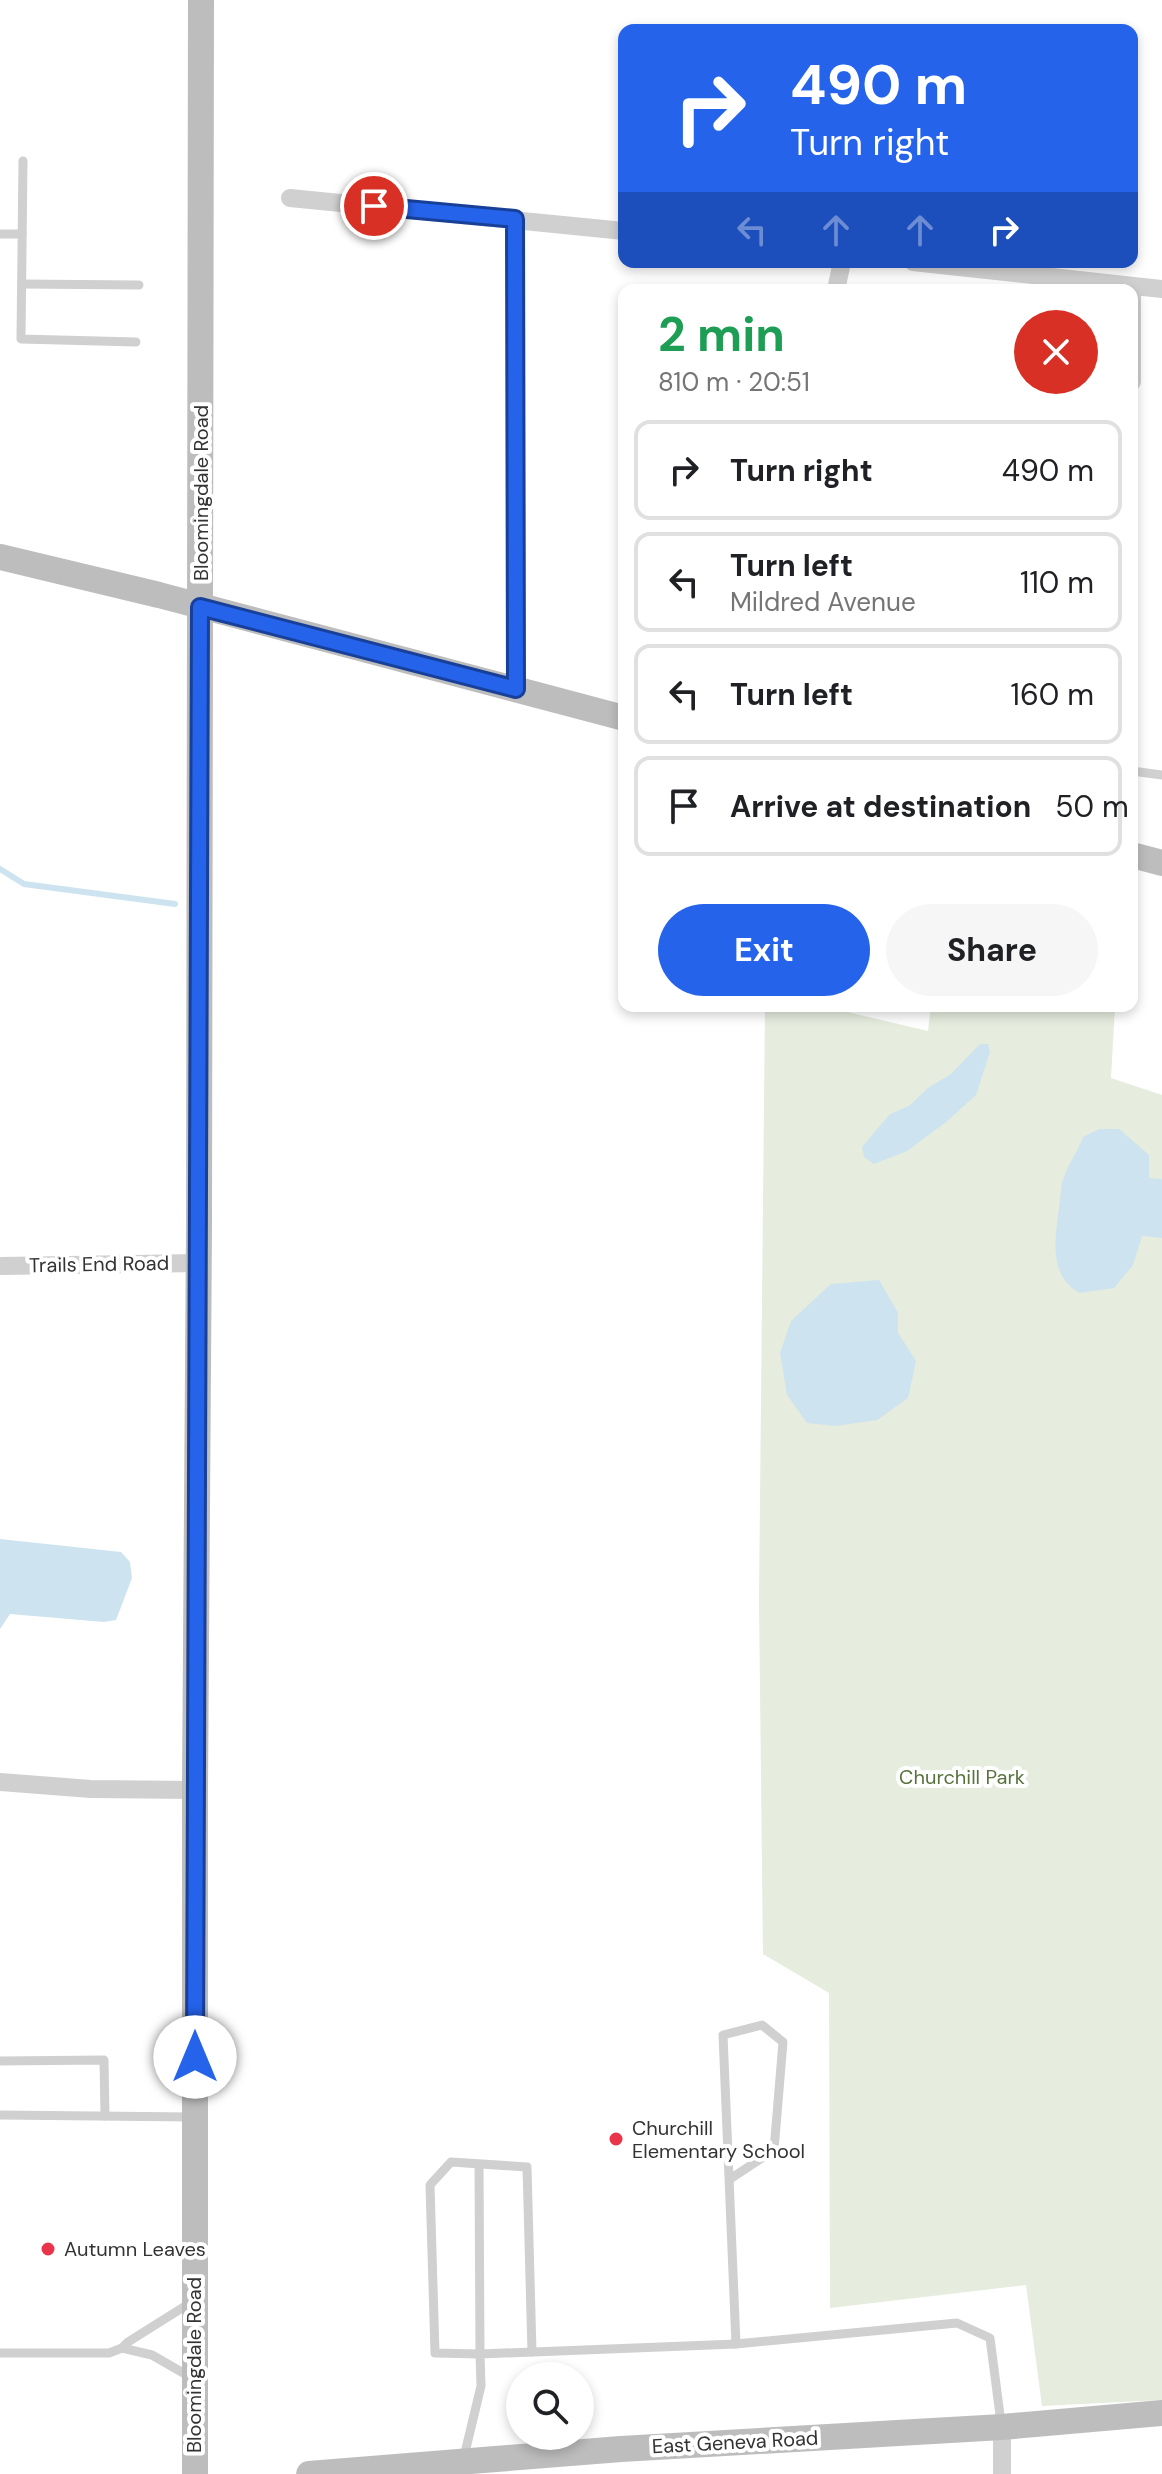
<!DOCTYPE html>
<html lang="en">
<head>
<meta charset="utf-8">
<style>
  :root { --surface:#fff; --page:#f6f6f6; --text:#202124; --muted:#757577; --line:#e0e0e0; --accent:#2563eb }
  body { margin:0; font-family:"DM Sans",sans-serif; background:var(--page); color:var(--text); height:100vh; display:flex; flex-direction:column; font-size:30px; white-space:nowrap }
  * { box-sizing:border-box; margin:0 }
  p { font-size:26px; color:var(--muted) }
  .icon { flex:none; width:44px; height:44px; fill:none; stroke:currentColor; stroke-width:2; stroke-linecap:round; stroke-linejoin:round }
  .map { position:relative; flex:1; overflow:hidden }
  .sheet { position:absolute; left:618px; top:284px; width:520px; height:728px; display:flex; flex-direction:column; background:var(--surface); border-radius:16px; box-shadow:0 4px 12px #0003 }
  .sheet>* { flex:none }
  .guide { position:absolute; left:618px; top:24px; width:520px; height:244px; border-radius:16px; box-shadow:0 4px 12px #0003; background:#2563eb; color:#fff; overflow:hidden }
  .buttons { position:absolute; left:506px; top:2362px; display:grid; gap:16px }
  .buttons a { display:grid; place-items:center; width:88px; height:88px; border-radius:50%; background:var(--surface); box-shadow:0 4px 12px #0003; font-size:40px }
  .pin { position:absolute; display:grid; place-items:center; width:68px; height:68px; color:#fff; margin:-34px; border:4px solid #fff; border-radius:50%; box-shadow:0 2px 8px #0007 }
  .me { position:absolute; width:88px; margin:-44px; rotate:0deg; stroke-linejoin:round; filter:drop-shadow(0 0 6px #0008) }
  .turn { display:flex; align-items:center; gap:28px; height:168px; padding:0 40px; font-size:36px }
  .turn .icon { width:104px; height:104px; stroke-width:2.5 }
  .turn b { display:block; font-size:56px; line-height:68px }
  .lanes { display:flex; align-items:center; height:76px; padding:0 40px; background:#0003; justify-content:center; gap:40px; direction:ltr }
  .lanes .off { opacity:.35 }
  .round { display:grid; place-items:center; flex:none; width:84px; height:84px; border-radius:42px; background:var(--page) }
  .headline { display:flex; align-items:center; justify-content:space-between; height:136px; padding:0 40px }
  h1 { font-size:48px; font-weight:700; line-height:60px; color:#1e9e55 }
  .button { display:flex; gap:16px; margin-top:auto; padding:16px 40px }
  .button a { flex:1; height:92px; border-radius:48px; background:var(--accent); color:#fff; font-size:32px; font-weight:700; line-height:92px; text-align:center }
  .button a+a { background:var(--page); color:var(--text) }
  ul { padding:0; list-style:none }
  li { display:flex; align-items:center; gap:24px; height:100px; margin:0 16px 12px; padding:0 24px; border:4px solid var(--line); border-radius:16px }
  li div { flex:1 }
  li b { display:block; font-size:30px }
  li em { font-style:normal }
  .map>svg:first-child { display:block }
  .green { fill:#e6ecde }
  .water { fill:#cde3ef }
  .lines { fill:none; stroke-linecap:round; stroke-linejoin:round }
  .stream { stroke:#cde3ef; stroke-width:6 }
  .lane { stroke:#d0d0d0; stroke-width:9 }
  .street { stroke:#d0d0d0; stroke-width:18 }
  .secondary { stroke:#bdbdbd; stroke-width:26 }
  .route-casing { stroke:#184099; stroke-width:20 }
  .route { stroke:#2563eb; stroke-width:14 }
  .poi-dot { fill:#ea3449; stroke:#fff; stroke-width:3 }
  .labels { text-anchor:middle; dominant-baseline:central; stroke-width:8; stroke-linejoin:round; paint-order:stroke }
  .street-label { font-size:20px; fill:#333; stroke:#fff }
  .park-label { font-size:20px; fill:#58713d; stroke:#fff }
  .poi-label { font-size:20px; fill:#333; stroke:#fff; text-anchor:start }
</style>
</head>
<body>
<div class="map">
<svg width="1162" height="2474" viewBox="0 0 1162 2474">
  <rect width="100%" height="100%" fill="#fff"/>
  <!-- green -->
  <polygon class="green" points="765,1006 822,1006 928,1031 931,1006 1115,1006 1111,1078 1162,1095 1162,2400 1042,2406 1026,2285 830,2308 829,1993 763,1954 759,1600"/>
  <!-- water -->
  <g class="water">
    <polygon points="980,1044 988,1044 990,1052 976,1095 946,1122 907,1151 874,1164 864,1157 862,1147 890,1114 909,1106 928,1088 951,1074"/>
    <path d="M 1099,1129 L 1119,1129 L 1149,1155 L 1149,1178 L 1162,1179 L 1162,1238 L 1142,1236 L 1133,1265 L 1114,1288 L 1079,1293 C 1048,1274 1055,1239 1059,1208 C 1061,1198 1060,1186 1064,1177 C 1069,1163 1077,1153 1083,1137 Z"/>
    <polygon points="879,1280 898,1313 898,1333 916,1361 908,1398 877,1420 836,1426 807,1423 787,1395 780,1353 791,1321 831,1284"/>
    <polygon points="0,1539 121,1552 130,1562 132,1578 116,1620 104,1622 10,1614 0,1629"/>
  </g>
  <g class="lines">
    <!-- stream -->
    <polyline class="stream" points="0,869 24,884 175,904"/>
    <!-- lane -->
    <g class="lane">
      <polyline points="23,161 21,339 136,342"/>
      <polyline points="0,234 22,234"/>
      <polyline points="22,284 139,285"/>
      <polyline points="1132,771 1162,775"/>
      <polyline points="0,2061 104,2060 105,2116"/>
      <polyline points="0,2115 192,2117"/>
      <polyline points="479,2165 480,2354 435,2353 430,2185 451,2162 527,2167 532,2352"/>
      <polyline points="730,2179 774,2150 783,2042 762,2025 723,2035 736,2344"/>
      <polyline points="122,2348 152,2355 192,2378"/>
      <polyline points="0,2353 109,2353 122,2348 128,2342 190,2303"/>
      <polyline points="463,2461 481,2386 480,2354 736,2344 957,2323 990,2338 1001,2423"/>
    </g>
    <!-- street -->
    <g class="street">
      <polyline points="290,198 624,231"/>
      <polyline points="515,219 516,689"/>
      <polyline points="913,262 1162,289"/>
      <polyline points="836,290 842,262"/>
      <polyline points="1132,382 1132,286"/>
      <polyline points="0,1266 198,1263"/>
      <polyline points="0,1782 91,1789 195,1790"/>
      <polyline points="1002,2427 1002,2474"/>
    </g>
    <!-- secondary -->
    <g class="secondary">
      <polyline points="0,557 159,595 624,718"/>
      <polyline points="1132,855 1162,863"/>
      <polyline points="195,2474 195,1787 199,1227 201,0"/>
      <polyline points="309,2474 621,2449 1002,2427 1162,2413"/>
    </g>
  </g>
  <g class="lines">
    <defs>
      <polyline id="route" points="195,2057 200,607 516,689 515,219 374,206"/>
    </defs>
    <!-- route casing -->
    <use href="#route" class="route-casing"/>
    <!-- route -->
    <use href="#route" class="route"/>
  </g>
  <!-- markers -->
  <g class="poi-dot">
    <circle cx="616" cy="2139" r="8"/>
    <circle cx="48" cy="2249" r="8"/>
  </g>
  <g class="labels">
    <!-- street labels -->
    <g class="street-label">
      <text transform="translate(201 493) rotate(-90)">Bloomingdale Road</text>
      <text transform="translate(99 1264) rotate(-1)">Trails End Road</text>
      <text transform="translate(194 2365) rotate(-90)">Bloomingdale Road</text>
      <text transform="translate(735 2442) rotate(-3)">East Geneva Road</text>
    </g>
    <!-- park labels -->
    <g class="park-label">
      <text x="962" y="1777">Churchill Park</text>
    </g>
    <!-- poi labels -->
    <g class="poi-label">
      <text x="632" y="2128">Churchill<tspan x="632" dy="23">Elementary School</tspan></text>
      <text x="64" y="2249">Autumn Leaves</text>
    </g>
  </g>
</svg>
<div class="buttons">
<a><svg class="icon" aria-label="search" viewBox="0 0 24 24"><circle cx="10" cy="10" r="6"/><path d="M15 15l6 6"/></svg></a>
</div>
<div class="pin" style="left:374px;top:206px;background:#d93025"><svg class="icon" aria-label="arrive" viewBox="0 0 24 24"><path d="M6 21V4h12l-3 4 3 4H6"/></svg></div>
<svg class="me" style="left:195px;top:2057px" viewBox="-20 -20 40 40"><circle r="19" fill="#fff"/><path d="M0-13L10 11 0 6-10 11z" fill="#2563eb"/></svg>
<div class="guide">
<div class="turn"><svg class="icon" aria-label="right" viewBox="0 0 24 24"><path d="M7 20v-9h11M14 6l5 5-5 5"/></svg><div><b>490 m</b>Turn right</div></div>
<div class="lanes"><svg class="icon off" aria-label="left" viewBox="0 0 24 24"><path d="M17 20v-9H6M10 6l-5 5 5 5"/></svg><svg class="icon off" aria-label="ahead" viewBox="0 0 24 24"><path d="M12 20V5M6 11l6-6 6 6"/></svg><svg class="icon off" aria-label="ahead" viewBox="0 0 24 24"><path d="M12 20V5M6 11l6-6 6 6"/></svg><svg class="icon" aria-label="right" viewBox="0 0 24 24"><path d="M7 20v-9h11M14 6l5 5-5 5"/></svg></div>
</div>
<section class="sheet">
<div class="headline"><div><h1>2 min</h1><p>810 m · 20:51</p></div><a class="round" style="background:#d93025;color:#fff"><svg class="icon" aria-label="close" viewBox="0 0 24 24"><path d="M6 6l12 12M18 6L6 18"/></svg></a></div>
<ul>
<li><svg class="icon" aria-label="right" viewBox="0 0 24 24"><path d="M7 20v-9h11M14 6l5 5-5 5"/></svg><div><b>Turn right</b></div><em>490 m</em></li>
<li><svg class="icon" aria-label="left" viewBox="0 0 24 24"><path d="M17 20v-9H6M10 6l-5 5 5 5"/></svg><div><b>Turn left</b><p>Mildred Avenue</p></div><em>110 m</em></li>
<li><svg class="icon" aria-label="left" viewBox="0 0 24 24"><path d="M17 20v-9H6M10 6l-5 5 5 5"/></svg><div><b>Turn left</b></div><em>160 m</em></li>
<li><svg class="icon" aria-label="arrive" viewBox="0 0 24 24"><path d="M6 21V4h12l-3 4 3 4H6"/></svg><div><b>Arrive at destination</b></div><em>50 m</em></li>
</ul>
<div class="button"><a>Exit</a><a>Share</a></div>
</section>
</div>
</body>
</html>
